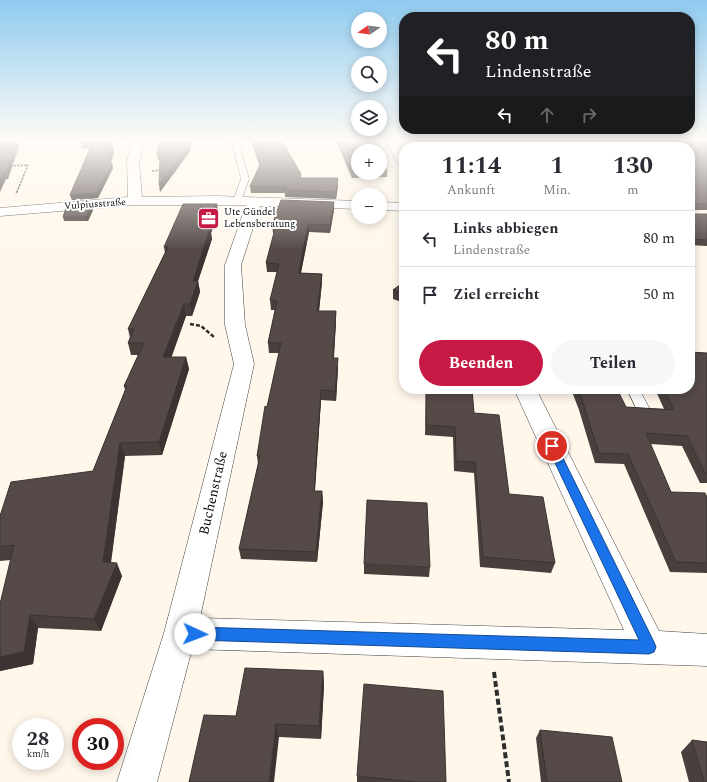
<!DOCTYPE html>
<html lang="de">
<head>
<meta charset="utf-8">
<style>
  :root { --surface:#fff; --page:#f7f7f7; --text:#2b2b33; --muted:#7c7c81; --line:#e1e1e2; --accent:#c61943 }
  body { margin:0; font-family:Spectral,serif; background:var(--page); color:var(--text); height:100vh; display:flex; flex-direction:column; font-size:15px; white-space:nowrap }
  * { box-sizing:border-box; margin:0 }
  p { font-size:13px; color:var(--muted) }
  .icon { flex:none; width:22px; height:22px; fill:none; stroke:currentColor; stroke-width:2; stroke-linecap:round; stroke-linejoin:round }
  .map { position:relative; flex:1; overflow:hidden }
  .drawer { position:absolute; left:399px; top:142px; width:296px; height:252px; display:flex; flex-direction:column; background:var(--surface); border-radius:16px; box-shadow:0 2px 10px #0003 }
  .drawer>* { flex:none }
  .guide { position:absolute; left:399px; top:12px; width:296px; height:122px; border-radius:16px; box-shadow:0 2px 10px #0003; background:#202124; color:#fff; overflow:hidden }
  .needle { width:26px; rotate:257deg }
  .controls { position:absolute; left:351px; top:12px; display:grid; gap:8px }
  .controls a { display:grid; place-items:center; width:36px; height:36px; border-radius:50%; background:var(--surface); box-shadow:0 2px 10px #0003; font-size:20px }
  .speed { position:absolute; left:12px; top:718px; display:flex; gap:8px; font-size:20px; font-weight:700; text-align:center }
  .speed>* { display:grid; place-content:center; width:52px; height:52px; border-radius:50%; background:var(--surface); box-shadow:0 2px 10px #0003; line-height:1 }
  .speed small { font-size:10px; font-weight:400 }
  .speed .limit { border:6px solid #d22; background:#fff; color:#111 }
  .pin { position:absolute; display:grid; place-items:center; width:34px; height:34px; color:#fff; margin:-17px; border:2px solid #fff; border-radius:50%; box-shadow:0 1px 4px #0007 }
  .me { position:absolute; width:44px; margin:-22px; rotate:92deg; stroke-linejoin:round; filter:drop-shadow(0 0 3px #0008) }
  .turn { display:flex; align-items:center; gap:14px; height:84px; padding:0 20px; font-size:18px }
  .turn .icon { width:52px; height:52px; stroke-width:2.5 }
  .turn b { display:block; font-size:28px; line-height:34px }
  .lanes { display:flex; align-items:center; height:38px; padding:0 20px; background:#0003; justify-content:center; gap:20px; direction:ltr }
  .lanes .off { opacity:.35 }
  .eta { display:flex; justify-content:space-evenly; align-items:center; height:68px; text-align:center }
  .eta b { font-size:24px; font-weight:700; line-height:28px }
  .button { display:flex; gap:8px; margin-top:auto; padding:8px 20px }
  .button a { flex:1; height:46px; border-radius:24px; background:var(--accent); color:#fff; font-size:16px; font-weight:700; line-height:46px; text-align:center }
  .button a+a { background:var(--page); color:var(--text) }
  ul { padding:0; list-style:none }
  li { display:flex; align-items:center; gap:12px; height:56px; padding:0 20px; border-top:1px solid var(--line) }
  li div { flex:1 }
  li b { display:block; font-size:15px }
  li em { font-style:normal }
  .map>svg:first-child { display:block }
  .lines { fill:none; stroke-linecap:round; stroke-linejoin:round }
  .service-casing { stroke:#3e3e3e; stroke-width:1 }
  .minor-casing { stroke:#3e3e3e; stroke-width:1 }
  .path-far2 { stroke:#2d2d2d; stroke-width:1.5; stroke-dasharray:2.5 1; stroke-linecap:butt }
  .path-far1 { stroke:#2d2d2d; stroke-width:2.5; stroke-dasharray:4 2; stroke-linecap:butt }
  .path { stroke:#2d2d2d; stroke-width:4; stroke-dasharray:6 3; stroke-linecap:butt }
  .service { fill:#fff; fill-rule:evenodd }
  .minor { fill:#fff; fill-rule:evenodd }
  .wall { fill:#49403d }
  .shaded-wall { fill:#3c3432 }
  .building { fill:#554a47; stroke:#3c3432 }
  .route { fill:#1a73e8; stroke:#114b97 }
  .labels { text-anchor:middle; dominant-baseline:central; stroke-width:4; stroke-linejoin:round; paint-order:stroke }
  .far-street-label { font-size:10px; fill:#0b0b0b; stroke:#fff }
  .far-poi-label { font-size:10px; fill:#0b0b0b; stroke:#fff; text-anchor:start }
  .near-street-label { font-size:14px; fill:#0b0b0b; stroke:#fff }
</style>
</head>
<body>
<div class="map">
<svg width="707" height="782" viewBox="0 0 707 782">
  <rect width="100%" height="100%" fill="#fff7ea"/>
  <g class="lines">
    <defs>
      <g id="service">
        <polygon points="232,141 238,141 249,179 241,201 237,203 233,201 241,179"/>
        <polygon points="627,389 639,389 652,413 650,416 645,418 640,416"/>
      </g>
      <g id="minor">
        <polygon points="133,141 144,141 139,162 142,197 217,196 358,201 358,209 260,206 241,265 245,325 254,364 200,618 624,630 514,389 536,389 659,631 707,634 707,666 192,649 157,782 117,782 164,633 234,364 225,325 225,265 246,205 135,205 0,216 0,208 128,197 127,162"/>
        <polygon points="386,141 397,141 404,154 404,168 400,167 398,164"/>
        <polygon points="380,202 404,203 404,211 380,210"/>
      </g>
    </defs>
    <!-- service casing -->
    <use href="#service" class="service-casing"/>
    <!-- minor casing -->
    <use href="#minor" class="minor-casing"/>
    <!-- path-far2 -->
    <g class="path-far2">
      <polyline points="10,166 28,165 16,194"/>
      <polyline points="152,171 159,170"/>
    </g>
    <!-- path-far1 -->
    <polyline class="path-far1" points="190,324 201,326 214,337"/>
    <!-- path -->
    <polyline class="path" points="494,672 509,782"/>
    <!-- service -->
    <use href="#service" class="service"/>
    <!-- minor -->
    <use href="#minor" class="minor"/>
  </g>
  <!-- wall -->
  <g class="wall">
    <polygon points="82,141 113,141 112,148 114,152 111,163 113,168 98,198 72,200 70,195 90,148 82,149 81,144"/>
    <polygon points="159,141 191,141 191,150 160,192 160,159 158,160 157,154"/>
    <polygon points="251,141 282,141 301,178 338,178 338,185 336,199 285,197 285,193 251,193 250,186 260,167"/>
    <polygon points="336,141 375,141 358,151 358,173 380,173 380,153 387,171 387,177 352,178"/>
    <polygon points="419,141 707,141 707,210 691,210 691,214 707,214 707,246 690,245 690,147 421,147"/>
    <polygon points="334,202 334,210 330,233 309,232 301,273 322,274 322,282 319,311 336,311 336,320 334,358 338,368 336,401 321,400 315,491 322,491 323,502 317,562 241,559 239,549 258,464 257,456 267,407 279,353 269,353 268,343 275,310 271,310 270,300 277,272 267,272 266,263 274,233 273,233 272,225"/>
    <polygon points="217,204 218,215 211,233 212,239 198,281 200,292 192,316 186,316 171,357 186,357 189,369 162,455 125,456 111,563 122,576 101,631 38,628 33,664 0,671 0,604 11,560 0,561 0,516 93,471 125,390 124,386 138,355 131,355 128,343 130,338 128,329 165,253 164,247"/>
    <polygon points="92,206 93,210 88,221 64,221 63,217"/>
    <polygon points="401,213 404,214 404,259 400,221"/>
    <polygon points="404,282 404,303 393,299 393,290"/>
    <polygon points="707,353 707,483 700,483 682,446 650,444 671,492 707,497 707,573 670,572 624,464 595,463 579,410 571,389 617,389 626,407 664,409 655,389 690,389"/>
    <polygon points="426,389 472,389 474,413 509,494 555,563 551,573 480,567 474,473 454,471 453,437 425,435"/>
    <polygon points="364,564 430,567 429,577 364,574"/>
    <polygon points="323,671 324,685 321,739 279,737 236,716"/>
    <polygon points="540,730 622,782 541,782 536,738"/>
    <polygon points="692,740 707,782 689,782 681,752"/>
    <polygon points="357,776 446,782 357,782"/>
  </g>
  <!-- shaded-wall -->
  <g class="shaded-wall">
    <polygon points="17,141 19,147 8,179 6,179 0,192 0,180"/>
    <polygon points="111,141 113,141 110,152 109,148"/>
    <polygon points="190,141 191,141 191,150 160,192 159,185"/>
    <polygon points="113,147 114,152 109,168 108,163"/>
    <polygon points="112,163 113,168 98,198 72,200 70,195"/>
    <polygon points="338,178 338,185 336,199 336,192"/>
    <polygon points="334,202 334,210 330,233 330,225"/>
    <polygon points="217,204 218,215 211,233 212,239 198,281 200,292 192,316 190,304 193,281 206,229"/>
    <polygon points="92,206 93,210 88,221 86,217"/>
    <polygon points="308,224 309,232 299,282 299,273"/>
    <polygon points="322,274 322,282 318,320 317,311"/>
    <polygon points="184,304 186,316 167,370 163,357"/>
    <polygon points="336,311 336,320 333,368 333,358"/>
    <polygon points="186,357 189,369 162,455 159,442"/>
    <polygon points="338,358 338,368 336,401 335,391"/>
    <polygon points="321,390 321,400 314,501 314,491"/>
    <polygon points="120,443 125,456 109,575 103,562"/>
    <polygon points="322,491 323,502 317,562 316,552"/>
    <polygon points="117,563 122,576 101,631 94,619"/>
    <polygon points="30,615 38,628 33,664 0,671 0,657"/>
    <polygon points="323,671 324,685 321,739 319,726"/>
    <polygon points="276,724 279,737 274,782 269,782"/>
  </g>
  <!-- building -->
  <g class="building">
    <polygon points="0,141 10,141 9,142 17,141 6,172 4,173 0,180"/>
    <polygon points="82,141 111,141 109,148 113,147 108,163 112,163 97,193 70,195 92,144 81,144"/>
    <polygon points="159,141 190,141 190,145 159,185 160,153 157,154"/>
    <polygon points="253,141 282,141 301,174 300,178 338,178 336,192 284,190 286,187 250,186 260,165"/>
    <polygon points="338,141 375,141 379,151 358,151 358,172 352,172"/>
    <polygon points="421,141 707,141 707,204 691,204 691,214 707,214 707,240 690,239 690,147 424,147"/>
    <polygon points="380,153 387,171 380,171"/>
    <polygon points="281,200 334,202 330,225 308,224 299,273 322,274 317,311 336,311 333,358 338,358 335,391 321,390 314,491 322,491 316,552 239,549 260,456 257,456 265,406 267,407 281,343 268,343 277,301 270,300 279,264 266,263 276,225 272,225"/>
    <polygon points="183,204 217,204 206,229 210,229 193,281 198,281 190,304 184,304 163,357 186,357 159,442 120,443 103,562 117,563 94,619 30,615 24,652 0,657 0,604 14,545 0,547 0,516 11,482 93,471 127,386 124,386 144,343 128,343 134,329 128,329 168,247 164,247"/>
    <polygon points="92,206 86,217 63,217 66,208"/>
    <polygon points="401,213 404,214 404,246"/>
    <polygon points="404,282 404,294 393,290"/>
    <polygon points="690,352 707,353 707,473 705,473 687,436 646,433 671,492 705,493 707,497 707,563 676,562 628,454 599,453 582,400 578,389 617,389 626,407 674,410 664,389 690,389"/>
    <polygon points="426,389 472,389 474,413 499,415 509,494 543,497 555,563 483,557 475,462 456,461 455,427 426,425"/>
    <polygon points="367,500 427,503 430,567 364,564"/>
    <polygon points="245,668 323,671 319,726 276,724 269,782 189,782 204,715 236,716"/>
    <polygon points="364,684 443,691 446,782 414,782 357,776"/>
    <polygon points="540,730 612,737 622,782 547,782"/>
    <polygon points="692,740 707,742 707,782 704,782"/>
  </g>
  <!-- sky -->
  <linearGradient id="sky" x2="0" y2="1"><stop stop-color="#8fcbf0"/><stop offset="0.56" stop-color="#fffbf6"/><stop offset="1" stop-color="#fffbf6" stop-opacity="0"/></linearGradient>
  <rect width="707" height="250" fill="url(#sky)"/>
  <!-- route -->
  <polygon class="route" points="552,443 556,444 557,446 654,642 656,647 654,652 649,654 195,640 191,638 189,634 191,629 195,627 639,640 547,446 549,444"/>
  <!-- icons -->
  <defs>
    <symbol id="office-square" viewBox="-11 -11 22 22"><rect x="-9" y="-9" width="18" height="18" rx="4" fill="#c61943" stroke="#fff"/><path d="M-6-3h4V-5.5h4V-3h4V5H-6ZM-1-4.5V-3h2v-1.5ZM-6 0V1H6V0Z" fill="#fff"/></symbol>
  </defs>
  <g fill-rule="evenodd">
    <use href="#office-square" x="196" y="206" width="25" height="25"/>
  </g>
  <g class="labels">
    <!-- far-street labels -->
    <g class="far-street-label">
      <text transform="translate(95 204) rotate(-4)">Vulpiusstraße</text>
    </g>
    <!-- far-poi labels -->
    <g class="far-poi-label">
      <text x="224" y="212">Ute Gündel<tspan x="224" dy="12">Lebensberatung</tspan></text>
    </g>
    <!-- near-street labels -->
    <g class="near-street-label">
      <text transform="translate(213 493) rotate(-77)">Buchenstraße</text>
    </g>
  </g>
</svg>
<div class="controls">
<a><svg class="needle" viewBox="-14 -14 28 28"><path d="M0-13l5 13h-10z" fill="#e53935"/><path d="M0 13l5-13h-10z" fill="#7c7c81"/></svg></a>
<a><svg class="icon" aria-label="search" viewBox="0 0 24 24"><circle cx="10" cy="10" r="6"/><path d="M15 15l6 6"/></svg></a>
<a><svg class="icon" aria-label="layers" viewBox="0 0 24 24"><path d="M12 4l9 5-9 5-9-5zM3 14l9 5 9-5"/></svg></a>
<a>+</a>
<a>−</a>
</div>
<div class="speed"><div>28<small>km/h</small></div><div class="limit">30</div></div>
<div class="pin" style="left:552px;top:446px;background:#d93025"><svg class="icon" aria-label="arrive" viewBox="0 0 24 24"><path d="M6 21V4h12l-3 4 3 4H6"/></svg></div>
<svg class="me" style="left:195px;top:634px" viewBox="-20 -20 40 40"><circle r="19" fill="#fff"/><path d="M0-13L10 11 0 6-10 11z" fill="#1a73e8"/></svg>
<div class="guide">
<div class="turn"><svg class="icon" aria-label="left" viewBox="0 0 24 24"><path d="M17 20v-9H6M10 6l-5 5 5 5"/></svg><div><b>80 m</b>Lindenstraße</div></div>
<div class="lanes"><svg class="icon" aria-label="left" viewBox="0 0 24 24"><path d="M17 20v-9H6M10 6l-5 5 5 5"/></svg><svg class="icon off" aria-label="ahead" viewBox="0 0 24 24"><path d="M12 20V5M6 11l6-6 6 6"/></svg><svg class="icon off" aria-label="right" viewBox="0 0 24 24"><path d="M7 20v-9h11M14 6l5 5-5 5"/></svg></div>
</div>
<section class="drawer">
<div class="eta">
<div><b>11:14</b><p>Ankunft</p></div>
<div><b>1</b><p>Min.</p></div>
<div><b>130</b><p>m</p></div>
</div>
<ul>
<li><svg class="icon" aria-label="left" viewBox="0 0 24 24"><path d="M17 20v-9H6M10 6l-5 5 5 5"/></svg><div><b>Links abbiegen</b><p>Lindenstraße</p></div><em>80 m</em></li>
<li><svg class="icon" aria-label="arrive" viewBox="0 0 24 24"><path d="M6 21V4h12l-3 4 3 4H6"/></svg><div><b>Ziel erreicht</b></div><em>50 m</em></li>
</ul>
<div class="button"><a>Beenden</a><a>Teilen</a></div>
</section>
</div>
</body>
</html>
